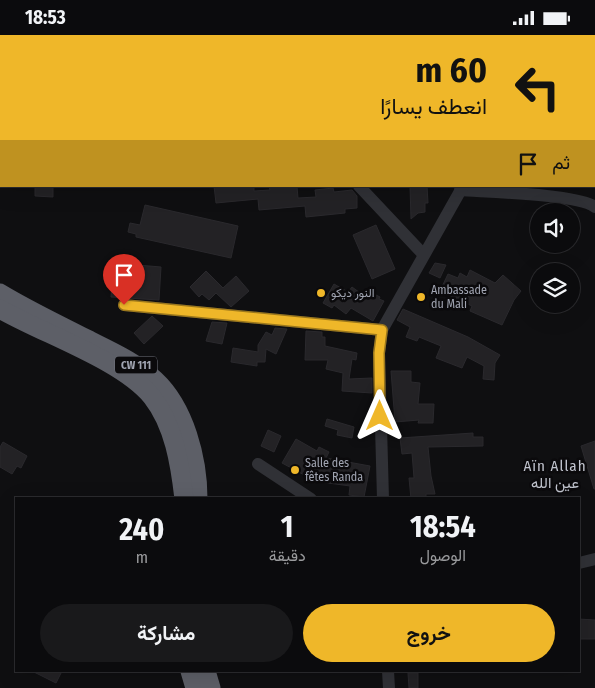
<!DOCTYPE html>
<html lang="ar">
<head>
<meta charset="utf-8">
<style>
  :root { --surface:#0b0b0d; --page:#19191b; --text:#f1f3f6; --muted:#9a9b9d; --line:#2b2b2e; --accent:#efb729 }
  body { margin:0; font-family:"Fira Sans Condensed",Vazirmatn,sans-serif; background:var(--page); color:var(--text); direction:rtl; height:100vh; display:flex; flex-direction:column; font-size:19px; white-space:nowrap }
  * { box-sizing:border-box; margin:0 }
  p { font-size:16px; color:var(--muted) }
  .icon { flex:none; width:28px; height:28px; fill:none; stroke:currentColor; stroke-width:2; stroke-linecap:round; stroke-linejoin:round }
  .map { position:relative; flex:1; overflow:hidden; direction:ltr }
  .details { position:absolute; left:15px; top:462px; width:565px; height:175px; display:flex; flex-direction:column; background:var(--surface); border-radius:0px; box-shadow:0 5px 20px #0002,0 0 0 1px var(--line); direction:rtl }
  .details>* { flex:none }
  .top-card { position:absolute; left:0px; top:0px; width:595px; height:152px; box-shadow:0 5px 20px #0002,0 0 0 1px var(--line); direction:rtl; background:#efb729; color:#111; overflow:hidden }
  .controls { position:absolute; left:530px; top:168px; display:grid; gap:10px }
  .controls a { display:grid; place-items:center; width:50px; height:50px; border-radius:50%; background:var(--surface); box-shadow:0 5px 20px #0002,0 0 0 1px var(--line); font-size:25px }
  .pin { position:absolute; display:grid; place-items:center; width:42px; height:42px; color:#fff; margin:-51px -21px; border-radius:50% 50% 50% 0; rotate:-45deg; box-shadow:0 0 5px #0007 }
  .pin .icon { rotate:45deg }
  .me { position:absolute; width:55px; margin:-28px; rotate:0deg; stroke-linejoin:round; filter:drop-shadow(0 0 4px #0008) }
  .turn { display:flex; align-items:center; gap:18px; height:105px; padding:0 25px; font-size:22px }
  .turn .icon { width:65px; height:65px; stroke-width:2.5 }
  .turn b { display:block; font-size:35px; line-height:42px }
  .then { display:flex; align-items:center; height:48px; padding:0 25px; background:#0003; gap:10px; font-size:19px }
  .eta { display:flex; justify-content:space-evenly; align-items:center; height:85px; text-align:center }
  .eta b { font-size:30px; font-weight:700; line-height:35px }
  .primary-button { display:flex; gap:10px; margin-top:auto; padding:10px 25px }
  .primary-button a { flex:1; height:58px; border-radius:30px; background:var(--accent); color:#111; font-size:20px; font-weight:700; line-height:58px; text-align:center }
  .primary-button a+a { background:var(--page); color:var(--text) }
  .status { display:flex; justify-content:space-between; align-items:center; height:35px; padding:0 25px; background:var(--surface); direction:ltr }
  .status svg { height:14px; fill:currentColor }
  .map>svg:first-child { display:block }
  .built { fill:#1c1b1e }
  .building { fill:#232225; stroke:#2a292d }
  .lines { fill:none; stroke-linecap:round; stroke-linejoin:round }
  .minor { stroke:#303136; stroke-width:12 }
  .highway { stroke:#5d5f67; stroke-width:19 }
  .route-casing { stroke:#9b771b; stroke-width:12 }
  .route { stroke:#efb729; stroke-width:9 }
  .poi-dot { fill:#efb729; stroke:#0b0a0c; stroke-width:2 }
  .labels { text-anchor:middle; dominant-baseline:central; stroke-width:5; stroke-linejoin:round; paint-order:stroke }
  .shield { fill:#0b0a0c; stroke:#747680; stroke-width:1 }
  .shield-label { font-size:11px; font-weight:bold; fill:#a1a5b2 }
  .poi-label { font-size:12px; fill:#a1a5b2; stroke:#0b0a0c; text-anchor:start }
  .quarter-label { font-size:15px; letter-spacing:1px; fill:#c1c4ce; stroke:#0b0a0c }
</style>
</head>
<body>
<div class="status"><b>18:53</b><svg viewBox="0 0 49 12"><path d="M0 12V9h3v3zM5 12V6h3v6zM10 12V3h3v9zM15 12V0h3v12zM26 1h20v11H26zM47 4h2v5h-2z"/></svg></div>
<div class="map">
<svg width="595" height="653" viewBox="0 0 595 653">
  <rect width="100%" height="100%" fill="#0f0f11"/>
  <!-- built -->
  <polygon class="built" points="0,0 149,0 1,1 0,58"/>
  <!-- building -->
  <g class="building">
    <polygon points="35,151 53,151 53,162 35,161"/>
    <polygon points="214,151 254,151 254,156 270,155 269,151 297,152 298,163 316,162 315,155 333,153 334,157 352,155 357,161 357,173 345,174 345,178 306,182 305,171 259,175 258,164 216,168"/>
    <polygon points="410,151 427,151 428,168 425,168 425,177 418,178 411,184"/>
    <polygon points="145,170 238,191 231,223 136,202 136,199 128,197 130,188 140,190"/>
    <polygon points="376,190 395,234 372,244 353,200"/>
    <polygon points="114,228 161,232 159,265 111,262"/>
    <polygon points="435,228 446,230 440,243 429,238"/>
    <polygon points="470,235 495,248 503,240 521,256 514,265 502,290 470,276 472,271 440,256 448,239 458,243 460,238 467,242"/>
    <polygon points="206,236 223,253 236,241 249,256 231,272 216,258 209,265 202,259 199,262 190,252"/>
    <polygon points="334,249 348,257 352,252 367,263 370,257 380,262 379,264 384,266 373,286 351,273 346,279 334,270 332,273 323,268"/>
    <polygon points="403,274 468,302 500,320 495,328 494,345 483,344 484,331 467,322 462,333 436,323 441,311 419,302 417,306 406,302 410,292 397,285"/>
    <polygon points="152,281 163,291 144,309 134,298"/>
    <polygon points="212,287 227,288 222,309 206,306"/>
    <polygon points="275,293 287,294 276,319 266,314 265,327 257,327 257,331 231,327 233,313 258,317 258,310 266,297 272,300"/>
    <polygon points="306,296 322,297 322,302 325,302 325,311 357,318 356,325 352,324 349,344 372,343 372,358 342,356 343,338 326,334 328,325 305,325"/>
    <polygon points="391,336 411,336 411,347 420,348 418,369 434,369 433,388 418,388 419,385 395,387"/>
    <polygon points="327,384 354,392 352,403 337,400 338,395 325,391"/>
    <polygon points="268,395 281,401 274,417 261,411"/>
    <polygon points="473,398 473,402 483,402 483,411 428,412 431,441 435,459 426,459 426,464 411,464 409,443 414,443 412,418 402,419 400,403"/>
    <polygon points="296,404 317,416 319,412 329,417 326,423 370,431 364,462 349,460 350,451 307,445 308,442 282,428"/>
    <polygon points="595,406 595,454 594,454 581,411"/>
    <polygon points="3,407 27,421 21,433 17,431 12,439 0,432 0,412"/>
    <polygon points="579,584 595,585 595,604 579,604"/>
    <polygon points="32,636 62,636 56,648"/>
    <polygon points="408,638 418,638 418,653 409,653"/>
  </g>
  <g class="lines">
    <!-- minor -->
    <g class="minor">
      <polyline points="251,1 253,0"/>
      <polyline points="315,1 315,0"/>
      <polyline points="563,1 564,0"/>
      <polyline points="359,151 423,219"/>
      <path d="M 460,155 C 486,157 578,159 595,172"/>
      <polyline points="124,270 382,295"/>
      <polyline points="258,429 311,464"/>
      <polyline points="383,464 379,318 382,295 463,151"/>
      <polyline points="579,528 595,524"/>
      <polyline points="388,636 389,653"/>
    </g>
    <!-- highway -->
    <g class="highway">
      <path d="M 0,258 C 28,275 58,289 87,304 C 111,316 136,327 155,345 C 185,373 198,424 198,464"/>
      <path d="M 0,274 C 43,299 122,325 152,362 C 174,390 180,429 184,464"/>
      <polyline points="190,636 195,653"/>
      <polyline points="206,636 211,653"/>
    </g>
  </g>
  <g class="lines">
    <defs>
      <polyline id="route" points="124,270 382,295 379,318 380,381"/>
    </defs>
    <!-- route casing -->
    <use href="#route" class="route-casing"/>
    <!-- route -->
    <use href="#route" class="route"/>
  </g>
  <!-- markers -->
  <g class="poi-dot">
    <circle cx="321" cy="258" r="5"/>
    <circle cx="421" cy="262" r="5"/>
    <circle cx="295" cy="435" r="5"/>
  </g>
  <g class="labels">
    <!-- shield labels -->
    <rect class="shield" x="115" y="321.5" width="42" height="17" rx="4"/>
    <g class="shield-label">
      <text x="136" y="330">CW 111</text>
    </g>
    <!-- poi labels -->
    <g class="poi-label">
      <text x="431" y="255">Ambassade<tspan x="431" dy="14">du Mali</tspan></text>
      <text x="331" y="258">النور ديكو</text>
      <text x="305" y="428">Salle des<tspan x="305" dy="14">fêtes Randa</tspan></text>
    </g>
    <!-- quarter labels -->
    <g class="quarter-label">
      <text x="555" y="431">Aïn Allah<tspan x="555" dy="17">عين الله</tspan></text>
    </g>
  </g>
</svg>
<div class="controls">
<a><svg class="icon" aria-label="sound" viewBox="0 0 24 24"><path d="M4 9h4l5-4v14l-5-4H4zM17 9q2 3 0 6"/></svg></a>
<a><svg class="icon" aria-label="layers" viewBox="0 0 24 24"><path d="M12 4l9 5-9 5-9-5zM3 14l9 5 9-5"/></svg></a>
</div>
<div class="pin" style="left:124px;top:270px;background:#d93025"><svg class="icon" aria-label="arrive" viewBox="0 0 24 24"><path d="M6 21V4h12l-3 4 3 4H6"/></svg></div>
<svg class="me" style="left:380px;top:381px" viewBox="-20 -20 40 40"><path d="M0-17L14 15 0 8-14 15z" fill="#efb729" stroke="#fff" stroke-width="4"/></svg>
<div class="top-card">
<div class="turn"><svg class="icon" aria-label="left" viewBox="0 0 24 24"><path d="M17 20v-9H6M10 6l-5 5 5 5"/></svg><div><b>60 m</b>انعطف يسارًا</div></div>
<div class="then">ثم<svg class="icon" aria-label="arrive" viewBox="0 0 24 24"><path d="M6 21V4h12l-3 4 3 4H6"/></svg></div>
</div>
<section class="details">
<div class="eta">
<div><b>18:54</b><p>الوصول</p></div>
<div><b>1</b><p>دقيقة</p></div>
<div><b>240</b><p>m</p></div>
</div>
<div class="primary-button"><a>خروج</a><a>مشاركة</a></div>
</section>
</div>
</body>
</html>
